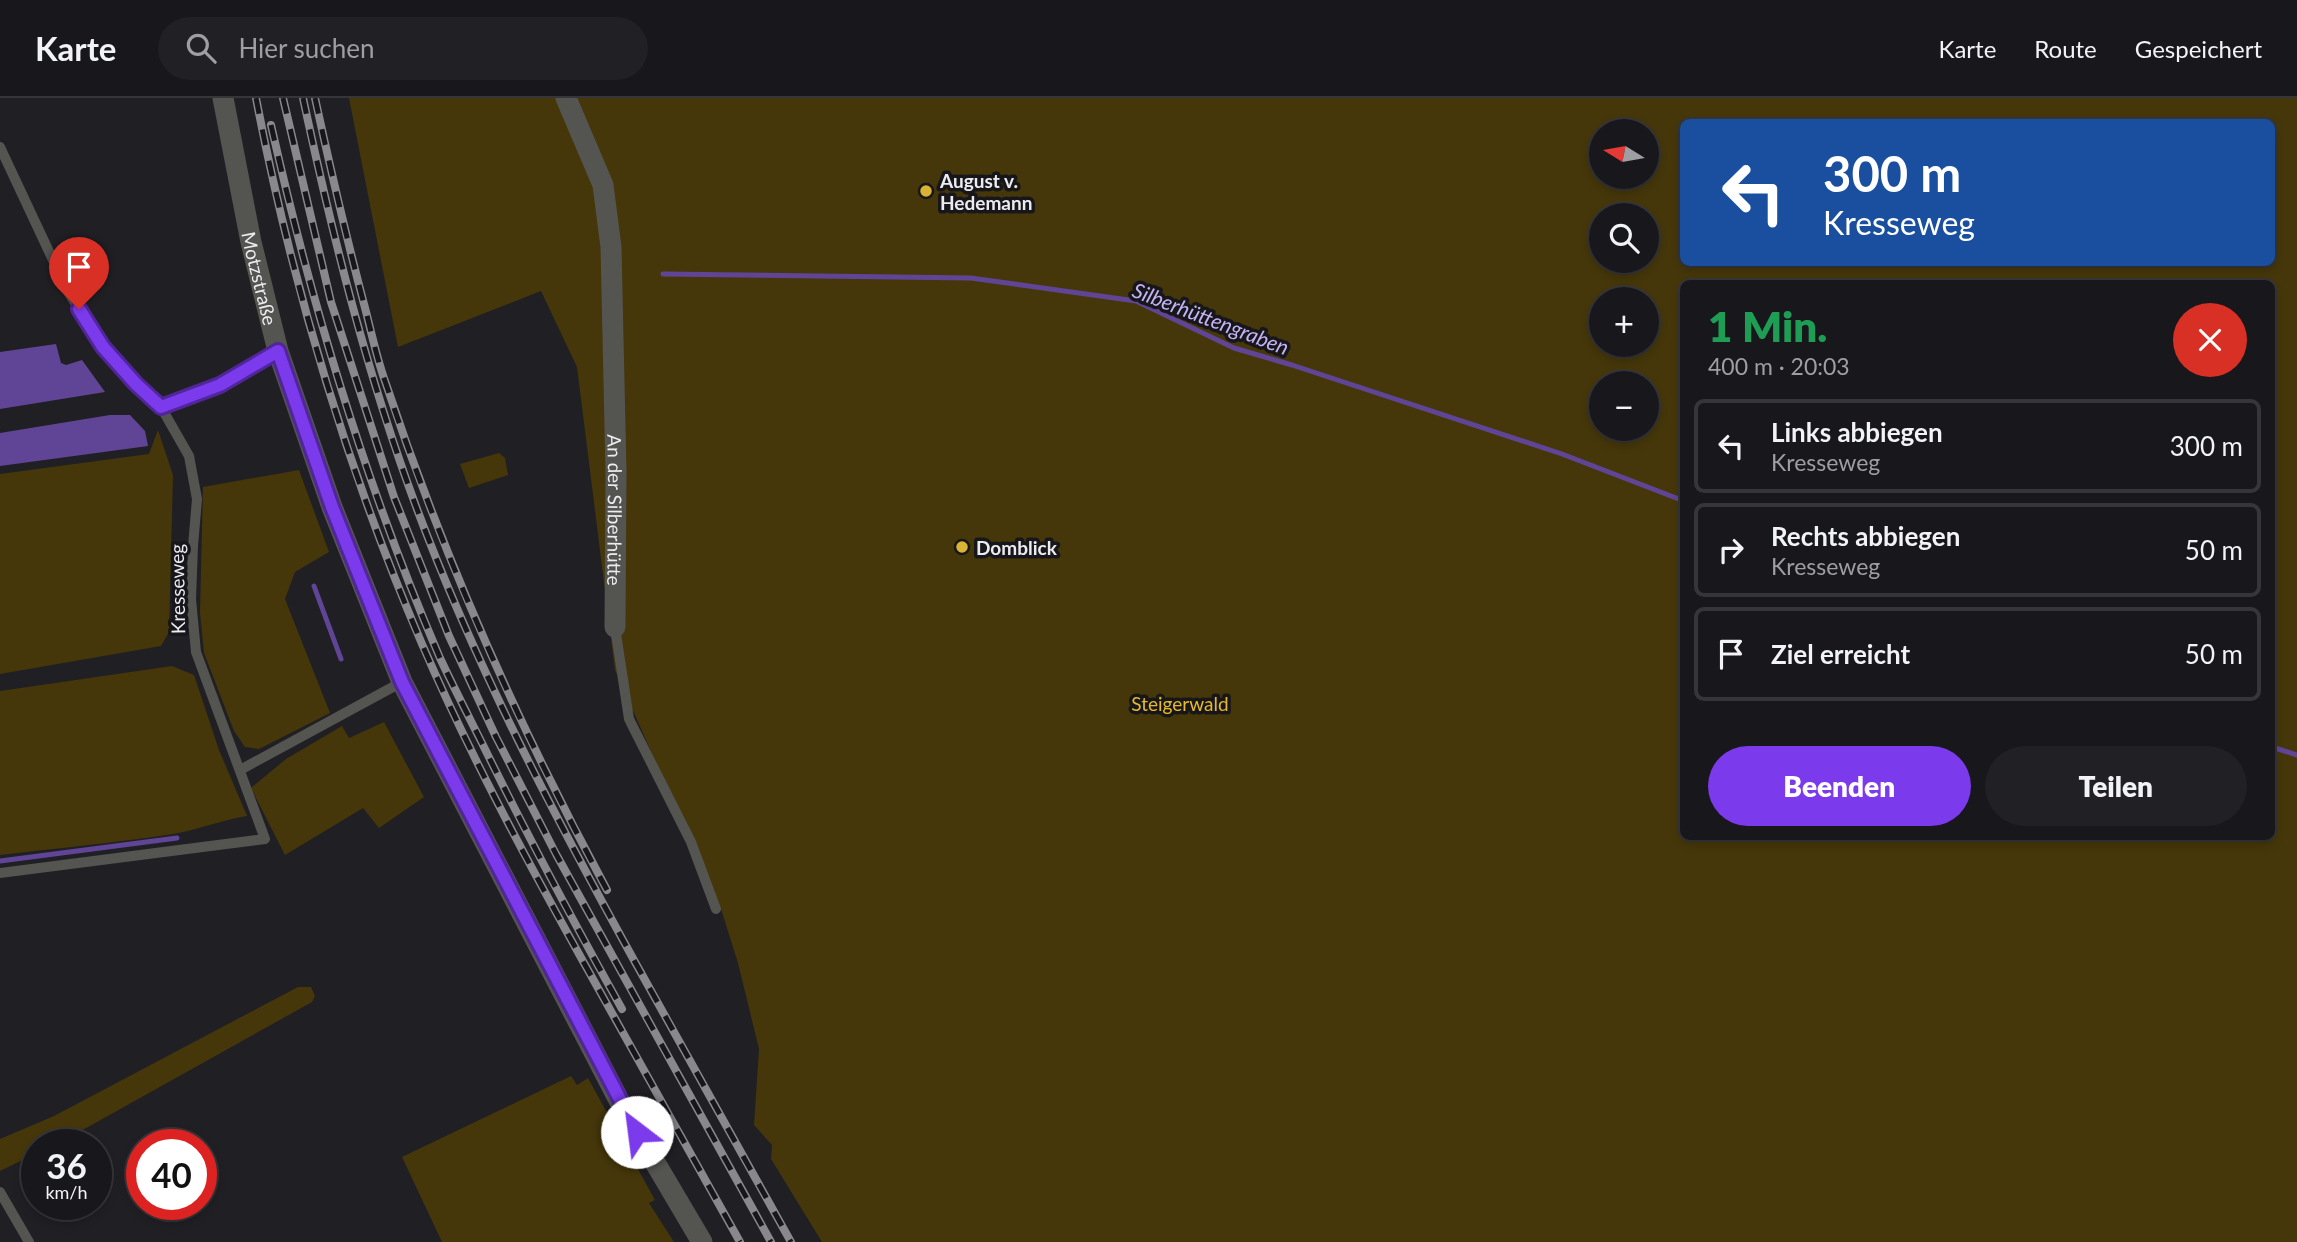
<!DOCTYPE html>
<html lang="de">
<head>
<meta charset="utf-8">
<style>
  :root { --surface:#18171b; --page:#212024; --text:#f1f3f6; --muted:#9f9fa3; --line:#36363a; --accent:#7c3aed }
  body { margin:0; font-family:Lato,sans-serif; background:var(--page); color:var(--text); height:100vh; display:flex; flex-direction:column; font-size:26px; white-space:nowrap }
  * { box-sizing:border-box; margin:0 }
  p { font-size:23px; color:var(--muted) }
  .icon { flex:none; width:38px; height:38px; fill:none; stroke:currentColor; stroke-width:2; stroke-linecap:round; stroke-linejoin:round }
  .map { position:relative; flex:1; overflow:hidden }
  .sheet { position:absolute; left:1680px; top:182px; width:595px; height:560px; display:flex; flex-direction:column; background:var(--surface); border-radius:10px; box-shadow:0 4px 10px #0003,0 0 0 2px var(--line) }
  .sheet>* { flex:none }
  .hud { position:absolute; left:1680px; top:21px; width:595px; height:147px; border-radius:10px; box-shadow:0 4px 10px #0003,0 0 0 2px var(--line); background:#1a4fa0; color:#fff; overflow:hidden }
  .needle { width:46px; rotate:281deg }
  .tools { position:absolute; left:1589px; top:21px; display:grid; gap:14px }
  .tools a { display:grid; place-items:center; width:70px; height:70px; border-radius:50%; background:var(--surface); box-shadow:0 4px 10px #0003,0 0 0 2px var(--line); font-size:35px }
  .speed { position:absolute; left:21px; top:1031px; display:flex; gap:14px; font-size:35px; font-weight:700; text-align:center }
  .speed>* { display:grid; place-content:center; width:91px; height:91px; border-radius:50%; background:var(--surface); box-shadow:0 4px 10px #0003,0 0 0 2px var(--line); line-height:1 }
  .speed small { font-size:18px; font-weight:400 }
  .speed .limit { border:10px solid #d22; background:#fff; color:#111 }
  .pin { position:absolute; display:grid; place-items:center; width:60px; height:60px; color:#fff; margin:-72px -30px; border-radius:50% 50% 50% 0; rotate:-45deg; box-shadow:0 0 7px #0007 }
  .pin .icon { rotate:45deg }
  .me { position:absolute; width:77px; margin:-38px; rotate:330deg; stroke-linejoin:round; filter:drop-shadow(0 0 5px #0008) }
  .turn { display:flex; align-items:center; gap:24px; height:147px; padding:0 28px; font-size:32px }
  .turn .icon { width:91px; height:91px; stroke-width:2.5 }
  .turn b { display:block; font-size:49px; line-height:60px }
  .round { display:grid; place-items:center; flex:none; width:74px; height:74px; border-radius:37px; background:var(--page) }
  .headline { display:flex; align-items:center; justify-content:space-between; height:119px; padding:0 28px }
  h1 { font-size:42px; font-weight:800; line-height:52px; color:#1e9e55 }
  .cta { display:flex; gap:14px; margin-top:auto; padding:14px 28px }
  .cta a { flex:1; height:80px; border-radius:42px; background:var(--accent); color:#fff; font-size:28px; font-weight:800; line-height:80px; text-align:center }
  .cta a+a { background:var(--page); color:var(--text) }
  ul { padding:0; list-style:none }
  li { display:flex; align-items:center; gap:21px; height:94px; margin:0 14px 10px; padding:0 14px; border:4px solid var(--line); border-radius:10px }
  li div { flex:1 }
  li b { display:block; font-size:26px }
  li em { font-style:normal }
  header { display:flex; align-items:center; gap:42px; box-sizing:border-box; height:98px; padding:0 35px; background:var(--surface); border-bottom:2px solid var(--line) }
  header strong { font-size:33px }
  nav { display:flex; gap:38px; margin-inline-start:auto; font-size:24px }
  .search { width:490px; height:63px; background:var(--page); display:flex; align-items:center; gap:18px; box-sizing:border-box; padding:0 24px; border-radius:38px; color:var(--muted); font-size:26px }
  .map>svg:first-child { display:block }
  .green { fill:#45370a; fill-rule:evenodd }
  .water { fill:#604596 }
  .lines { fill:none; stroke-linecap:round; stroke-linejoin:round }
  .stream { stroke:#604596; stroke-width:5 }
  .service { stroke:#545451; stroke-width:10 }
  .minor { stroke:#545451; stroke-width:21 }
  .tertiary { stroke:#545451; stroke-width:21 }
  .rail-casing { stroke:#89888c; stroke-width:8 }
  .rail { stroke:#17161a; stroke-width:5; stroke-dasharray:16; stroke-linecap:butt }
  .route-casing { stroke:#51269a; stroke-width:18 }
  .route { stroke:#7c3aed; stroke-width:12 }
  .poi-dot { fill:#d9b334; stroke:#17161a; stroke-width:2.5 }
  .labels { text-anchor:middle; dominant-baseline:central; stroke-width:7; stroke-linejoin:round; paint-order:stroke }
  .poi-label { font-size:19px; font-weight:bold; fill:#ecebef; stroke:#17161a; text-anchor:start }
  .street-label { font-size:19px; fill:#ecebef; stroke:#17161a }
  .park-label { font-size:19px; fill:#e6bb23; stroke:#17161a }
  .water-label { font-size:21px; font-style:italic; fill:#c5b3f6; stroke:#17161a }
</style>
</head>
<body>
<header>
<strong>Karte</strong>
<div class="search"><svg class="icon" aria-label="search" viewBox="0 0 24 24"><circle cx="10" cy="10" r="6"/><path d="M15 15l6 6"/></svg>Hier suchen</div>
<nav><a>Karte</a><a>Route</a><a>Gespeichert</a></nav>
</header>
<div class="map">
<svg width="2297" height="1144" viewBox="0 0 2297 1144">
  <rect width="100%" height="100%" fill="#201f24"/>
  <!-- green -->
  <g class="green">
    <path d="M 349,0 L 2297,0 L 2297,1144 L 822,1144 L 771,1061 L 772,1047 L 754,1027 L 759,951 L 738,865 L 721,811 L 615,572 L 577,269 L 541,193 L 398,249 ZM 1684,24 L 2272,24 L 2272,164 L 1684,164 ZM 1601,33 L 1647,33 L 1647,79 L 1601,79 ZM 1601,117 L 1647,117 L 1647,163 L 1601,163 ZM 1684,186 L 2272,186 L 2272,738 L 1684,738 ZM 1601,201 L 1647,201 L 1647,247 L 1601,247 ZM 1601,285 L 1647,285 L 1647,331 L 1601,331 Z"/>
    <polygon points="158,332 173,377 169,534 161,548 0,576 0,376 149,356"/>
    <polygon points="499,355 505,360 508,377 469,390 460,366"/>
    <polygon points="299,372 329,454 295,474 285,501 330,615 259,651 245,649 234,633 204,555 200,515 203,389"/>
    <path d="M 172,568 L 194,577 L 219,652 L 247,718 C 221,722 198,732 173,736 C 116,745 57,750 0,757 L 0,593 Z"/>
    <polygon points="384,624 424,699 379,730 363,710 285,757 251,690 286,661 342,628 349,640"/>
    <polygon points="298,889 311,889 315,898 312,904 88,1029 53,1046 37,1046 37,1055 0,1073 0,1041 54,1018"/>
    <polygon points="571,978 577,987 588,980 655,1102 649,1105 674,1144 442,1144 402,1059"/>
  </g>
  <!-- water -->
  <g class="water">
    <polygon points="56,246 61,265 66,267 82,262 105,294 0,311 0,254"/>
    <polygon points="110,317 130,317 145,333 148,348 0,368 0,335"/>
  </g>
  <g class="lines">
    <!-- stream -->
    <g class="stream">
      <polyline points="663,176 971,180 1136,203 1234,250 1292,267 1562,356 1684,403"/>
      <polyline points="314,488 341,561"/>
      <polyline points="2272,649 2297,657"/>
      <polyline points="0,763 177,740"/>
    </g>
    <!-- service -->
    <g class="service">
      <polyline points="0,49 67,192 103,249 136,286 161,309 189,358 197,401 193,448 191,501 196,554 265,741 0,775"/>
      <polyline points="161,309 220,287 278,253"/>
      <polyline points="615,529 629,621 691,744 716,811"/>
      <polyline points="240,672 402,584"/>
      <polyline points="0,1094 29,1144"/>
    </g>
    <!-- minor -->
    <path class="minor" id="s1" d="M 566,0 L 603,87 L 611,149 L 616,374 L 615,529"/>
    <!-- tertiary -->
    <path class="tertiary" id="s2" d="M 223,0 L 251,144 L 278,253 L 332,409 L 402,584 L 624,1012 L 702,1144"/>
    <defs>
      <g id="rail">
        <path d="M 256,0 C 292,187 347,371 422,546 C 469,655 526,761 584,865 C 636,958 688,1051 740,1144"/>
        <polyline points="283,0 331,204 394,399 449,538 496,639 556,756 771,1144"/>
        <path d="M 303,0 C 333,140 367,277 417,411 C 476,569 554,717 635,864 C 687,957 739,1051 791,1144"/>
        <path d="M 315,0 C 330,69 346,138 364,206 C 371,232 376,258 385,283 C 444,461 518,627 607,792"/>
        <path d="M 271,27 C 312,209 366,388 440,560 C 453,588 468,617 482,645 C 526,735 573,823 622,911"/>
      </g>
    </defs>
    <!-- rail casing -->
    <use href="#rail" class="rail-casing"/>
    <!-- rail -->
    <use href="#rail" class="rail"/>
  </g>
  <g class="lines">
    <defs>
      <polyline id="route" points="79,211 103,249 136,286 161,309 220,287 278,253 332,409 402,584 637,1034"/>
    </defs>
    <!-- route casing -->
    <use href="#route" class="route-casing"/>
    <!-- route -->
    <use href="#route" class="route"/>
  </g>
  <!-- markers -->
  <g class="poi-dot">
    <circle cx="926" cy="93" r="7"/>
    <circle cx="962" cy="449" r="7"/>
  </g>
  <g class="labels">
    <!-- poi labels -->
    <g class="poi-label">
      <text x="940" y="82">August v.<tspan x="940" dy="22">Hedemann</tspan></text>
      <text x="976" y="449">Domblick</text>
    </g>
    <!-- street labels -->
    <g class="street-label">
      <text stroke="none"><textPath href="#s2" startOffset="184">Motzstraße</textPath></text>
      <text stroke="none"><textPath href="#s1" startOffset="420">An der Silberhütte</textPath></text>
      <text transform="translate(177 491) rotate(-91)">Kresseweg</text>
    </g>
    <!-- park labels -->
    <g class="park-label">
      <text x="1180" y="605">Steigerwald</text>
    </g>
    <!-- water labels -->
    <g class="water-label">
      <text transform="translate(1211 220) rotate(21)">Silberhüttengraben</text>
    </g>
  </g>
</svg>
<div class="tools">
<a><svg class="needle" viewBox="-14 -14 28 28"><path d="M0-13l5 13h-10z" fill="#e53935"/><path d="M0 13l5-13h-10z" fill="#9f9fa3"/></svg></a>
<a><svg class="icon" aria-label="search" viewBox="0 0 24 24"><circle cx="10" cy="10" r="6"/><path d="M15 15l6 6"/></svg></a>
<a>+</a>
<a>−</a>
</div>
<div class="speed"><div>36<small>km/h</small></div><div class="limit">40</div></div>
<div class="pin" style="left:79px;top:211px;background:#d93025"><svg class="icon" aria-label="arrive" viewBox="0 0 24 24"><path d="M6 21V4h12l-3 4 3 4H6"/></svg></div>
<svg class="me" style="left:637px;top:1034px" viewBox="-20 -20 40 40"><circle r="19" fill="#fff"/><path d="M0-13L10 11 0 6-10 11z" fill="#7c3aed"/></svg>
<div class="hud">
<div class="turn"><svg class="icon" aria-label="left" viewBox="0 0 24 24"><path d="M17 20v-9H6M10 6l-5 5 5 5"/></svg><div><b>300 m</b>Kresseweg</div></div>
</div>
<section class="sheet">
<div class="headline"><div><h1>1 Min.</h1><p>400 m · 20:03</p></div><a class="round" style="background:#d93025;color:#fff"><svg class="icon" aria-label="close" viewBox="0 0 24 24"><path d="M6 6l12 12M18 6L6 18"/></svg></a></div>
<ul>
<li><svg class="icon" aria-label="left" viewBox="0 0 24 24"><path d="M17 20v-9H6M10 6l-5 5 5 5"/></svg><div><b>Links abbiegen</b><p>Kresseweg</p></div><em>300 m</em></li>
<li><svg class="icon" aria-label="right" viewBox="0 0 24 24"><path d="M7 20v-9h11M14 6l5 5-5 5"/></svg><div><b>Rechts abbiegen</b><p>Kresseweg</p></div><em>50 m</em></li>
<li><svg class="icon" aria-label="arrive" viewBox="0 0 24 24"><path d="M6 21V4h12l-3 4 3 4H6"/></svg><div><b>Ziel erreicht</b></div><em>50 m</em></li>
</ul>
<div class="cta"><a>Beenden</a><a>Teilen</a></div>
</section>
</div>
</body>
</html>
